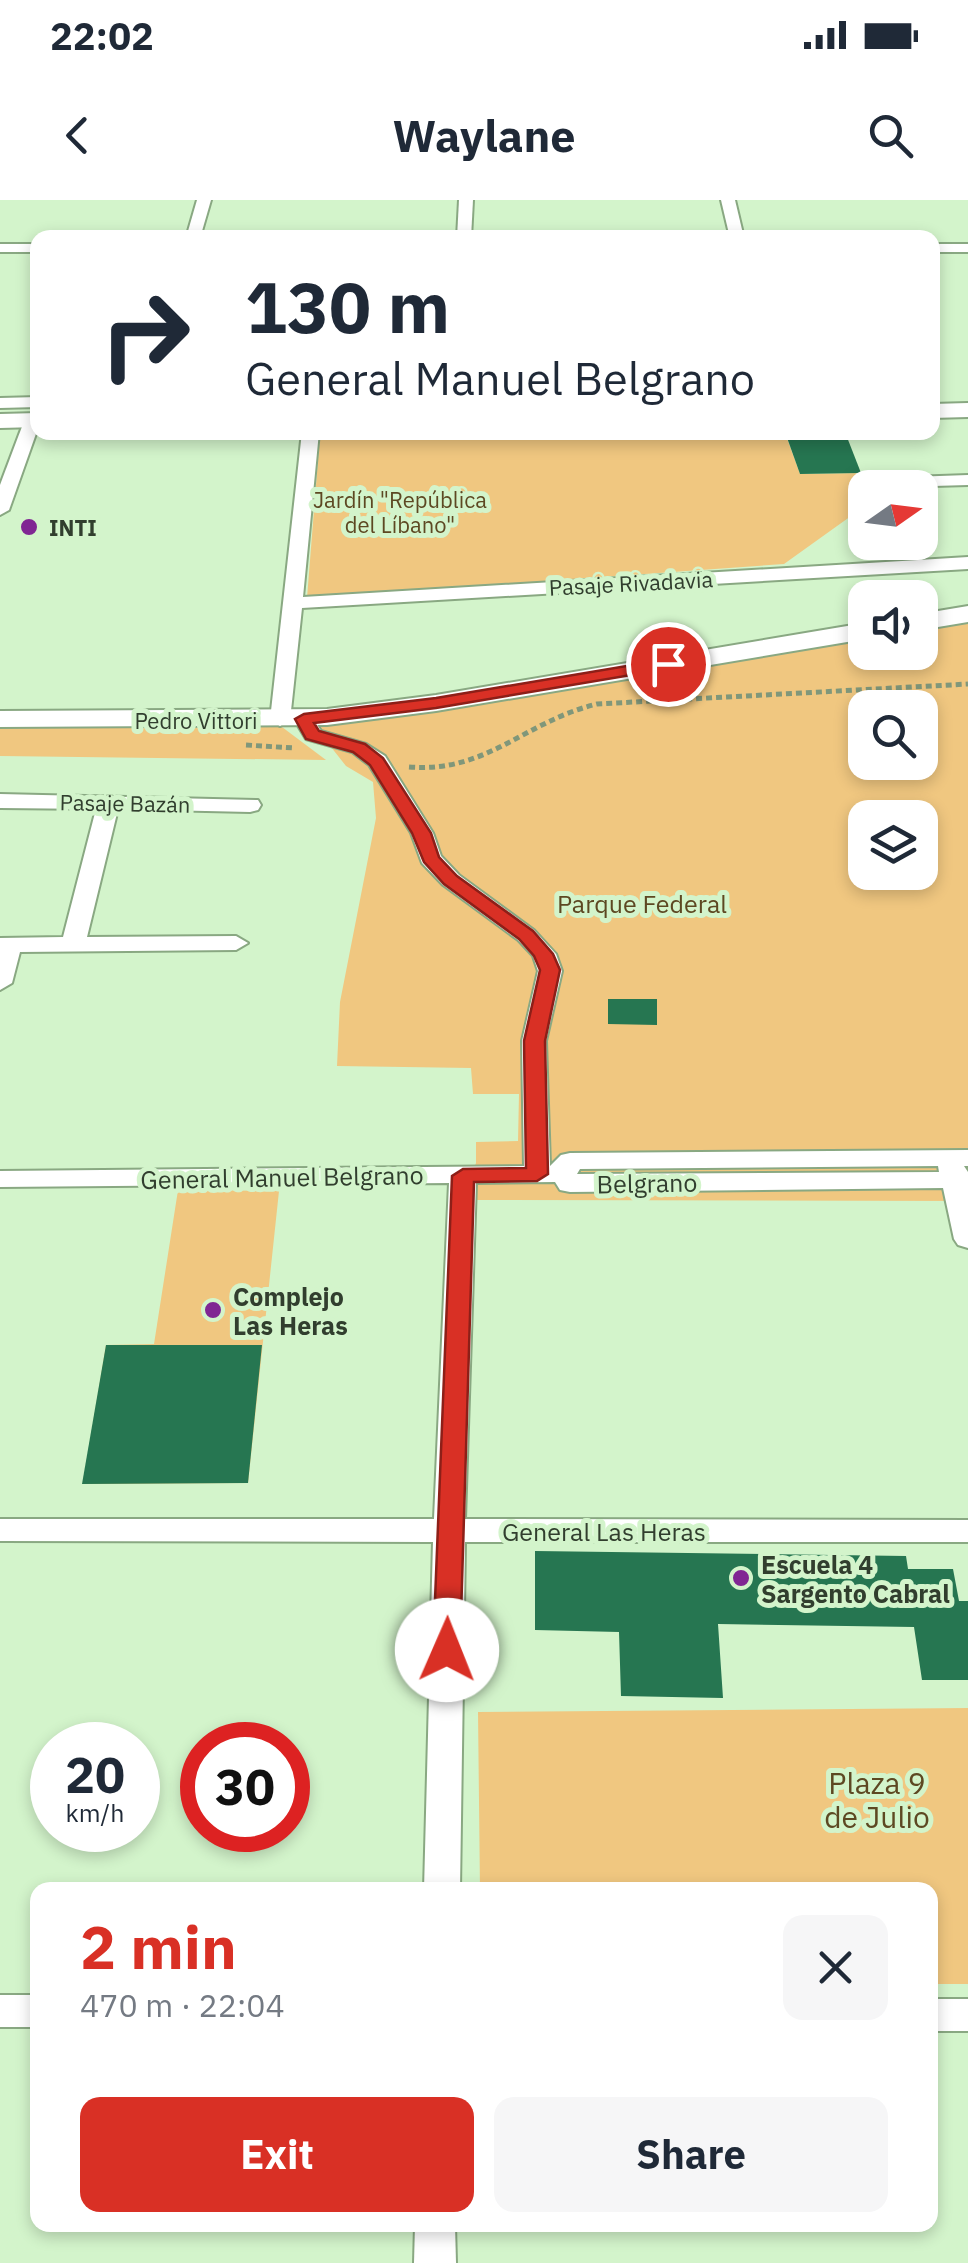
<!DOCTYPE html>
<html lang="en">
<head>
<meta charset="utf-8">
<style>
  :root { --surface:#fff; --page:#f6f6f7; --text:#1f2937; --muted:#747a83; --accent:#d93025 }
  body { margin:0; font-family:"IBM Plex Sans",sans-serif; background:var(--page); color:var(--text); height:100vh; display:flex; flex-direction:column; font-size:38px; white-space:nowrap }
  * { box-sizing:border-box; margin:0 }
  p { font-size:32px; color:var(--muted) }
  .icon { flex:none; width:55px; height:55px; fill:none; stroke:currentColor; stroke-width:2; stroke-linecap:round; stroke-linejoin:round }
  .map { position:relative; flex:1; overflow:hidden }
  .sheet { position:absolute; left:30px; top:1682px; width:908px; height:350px; display:flex; flex-direction:column; background:var(--surface); border-radius:20px; box-shadow:0 5px 15px #0003 }
  .sheet>* { flex:none }
  .top-card { position:absolute; left:30px; top:30px; width:910px; height:210px; border-radius:20px; box-shadow:0 5px 15px #0003; background:#fff; color:var(--text); overflow:hidden }
  .needle { width:65px; rotate:76deg }
  .tools { position:absolute; left:848px; top:270px; display:grid; gap:20px }
  .tools a { display:grid; place-items:center; width:90px; height:90px; border-radius:20px; background:var(--surface); box-shadow:0 5px 15px #0003; font-size:50px }
  .speed { position:absolute; left:30px; top:1522px; display:flex; gap:20px; font-size:50px; font-weight:700; text-align:center }
  .speed>* { display:grid; place-content:center; width:130px; height:130px; border-radius:50%; background:var(--surface); box-shadow:0 5px 15px #0003; line-height:1 }
  .speed small { font-size:25px; font-weight:400 }
  .speed .limit { border:15px solid #d22; background:#fff; color:#111 }
  .pin { position:absolute; display:grid; place-items:center; width:85px; height:85px; color:#fff; margin:-42px; border:5px solid #fff; border-radius:50%; box-shadow:0 2px 10px #0007 }
  .me { position:absolute; width:110px; margin:-55px; rotate:1deg; stroke-linejoin:round; filter:drop-shadow(0 0 8px #0008) }
  .turn { display:flex; align-items:center; gap:35px; height:210px; padding:0 50px; font-size:45px }
  .turn .icon { width:130px; height:130px; stroke-width:2.5 }
  .turn b { display:block; font-size:70px; line-height:85px }
  .round { display:grid; place-items:center; flex:none; width:105px; height:105px; border-radius:20px; background:var(--page) }
  .headline { display:flex; align-items:center; justify-content:space-between; height:170px; padding:0 50px }
  h1 { font-size:60px; font-weight:700; line-height:75px; color:var(--accent) }
  .action { display:flex; gap:20px; margin-top:auto; padding:20px 50px }
  .action a { flex:1; height:115px; border-radius:20px; background:var(--accent); color:#fff; font-size:40px; font-weight:700; line-height:115px; text-align:center }
  .action a+a { background:var(--page); color:var(--text) }
  .status { display:flex; justify-content:space-between; align-items:center; height:70px; padding:0 50px; background:var(--surface); direction:ltr }
  .status svg { height:28px; fill:currentColor }
  header { display:flex; justify-content:space-between; align-items:center; height:130px; padding:0 50px; background:var(--surface); font-size:45px; font-weight:700 }
  .map>svg:first-child { display:block }
  .green { fill:#f0c780; fill-rule:evenodd }
  .building { fill:#267651 }
  .lines { fill:none; stroke-linecap:round; stroke-linejoin:round }
  .street-casing { stroke:#89a882; stroke-width:4 }
  .secondary-casing { stroke:#89a882; stroke-width:4 }
  .path { stroke:#80977a; stroke-width:5; stroke-dasharray:6 4; stroke-linecap:butt }
  .street { fill:#fff; fill-rule:evenodd }
  .secondary { fill:#fff; fill-rule:evenodd }
  .route { fill:#d93025; stroke:#8d1f18; stroke-width:2.5 }
  .poi-dot { fill:#802693; stroke:#d3f4cb; stroke-width:4 }
  .labels { text-anchor:middle; dominant-baseline:central; stroke-width:10; stroke-linejoin:round; paint-order:stroke }
  .far-park-label { font-size:22px; fill:#5d4822; stroke:#d3f4cb }
  .far-poi-label { font-size:22px; font-weight:bold; fill:#313e2e; stroke:#d3f4cb; text-anchor:start }
  .far-street-label { font-size:22px; fill:#313e2e; stroke:#d3f4cb }
  .park-label { font-size:25px; fill:#5d4822; stroke:#d3f4cb }
  .street-label { font-size:25px; fill:#313e2e; stroke:#d3f4cb }
  .poi-label { font-size:25px; font-weight:bold; fill:#313e2e; stroke:#d3f4cb; text-anchor:start }
  .near-park-label { font-size:30px; fill:#5d4822; stroke:#d3f4cb }
</style>
</head>
<body>
<div class="status"><b>22:02</b><svg viewBox="0 0 49 12"><path d="M0 12V9h3v3zM5 12V6h3v6zM10 12V3h3v9zM15 12V0h3v12zM26 1h20v11H26zM47 4h2v5h-2z"/></svg></div>
<header><svg class="icon" aria-label="back" viewBox="0 0 24 24"><path d="M15 5l-7 7 7 7"/></svg>Waylane<svg class="icon" aria-label="search" viewBox="0 0 24 24"><circle cx="10" cy="10" r="6"/><path d="M15 15l6 6"/></svg></header>
<div class="map">
<svg width="968" height="2063" viewBox="0 0 968 2063">
  <rect width="100%" height="100%" fill="#d3f4cb"/>
  <!-- green -->
  <g class="green">
    <polygon points="404,232 785,233 800,274 861,273 866,287 865,306 784,364 307,398 320,235"/>
    <path d="M 968,419 L 968,1001 L 461,1000 L 476,963 L 476,942 L 518,941 L 519,894 L 473,894 L 471,868 L 337,866 L 340,802 L 376,618 L 373,582 L 346,566 L 312,523 L 865,436 L 865,452 L 920,452 L 920,427 ZM 865,508 L 920,508 L 920,562 L 865,562 ZM 865,618 L 920,618 L 920,672 L 865,672 Z"/>
    <polygon points="0,522 278,524 326,560 0,556"/>
    <polygon points="178,990 279,991 248,1283 83,1284 106,1145 154,1144"/>
    <polygon points="968,1508 968,1784 930,1784 930,1690 480,1690 478,1512"/>
  </g>
  <!-- building -->
  <g class="building">
    <polygon points="785,232 845,232 861,273 800,274"/>
    <polygon points="608,799 657,799 657,825 608,824"/>
    <polygon points="106,1145 262,1145 248,1283 82,1284"/>
    <polygon points="535,1351 906,1356 908,1369 953,1369 959,1401 968,1401 968,1480 922,1480 914,1427 718,1424 723,1498 621,1496 619,1432 535,1430"/>
  </g>
  <g class="lines">
    <defs>
      <g id="street">
        <polygon points="197,0 211,0 200,38 186,38"/>
        <polygon points="459,0 473,0 471,38 457,38"/>
        <polygon points="721,0 735,0 744,38 730,38"/>
        <rect x="0" y="44" width="38" height="8"/>
        <rect x="932" y="44" width="36" height="8"/>
        <polygon points="38,197 38,207 0,208 0,198"/>
        <polygon points="26,216 38,216 38,228 9,310 0,315 0,285"/>
        <polygon points="302,232 319,232 303,397 968,357 968,369 302,408 290,520 280,526 270,520"/>
        <polygon points="968,275 968,285 864,288 882,278"/>
        <path d="M 304,513 L 311,515 L 321,531 L 366,544 L 385,556 L 433,633 L 441,656 L 459,675 L 534,730 L 556,754 L 562,771 L 546,841 L 550,966 L 561,955 L 570,953 L 968,950 L 968,966 L 964,966 L 968,972 L 968,1048 L 958,1045 L 954,1039 L 943,988 L 570,992 L 560,990 L 555,982 L 476,983 L 465,1319 L 968,1320 L 968,1342 L 465,1342 L 460,1690 L 424,1690 L 433,1342 L 0,1341 L 0,1319 L 434,1319 L 449,983 L 0,987 L 0,971 L 524,966 L 522,841 L 538,771 L 533,756 L 518,740 L 443,685 L 422,663 L 411,633 L 369,565 L 352,552 L 306,539 L 294,519 ZM 938,966 L 939,972 L 577,974 L 580,969 Z"/>
        <polygon points="0,594 258,600 261,605 258,610 250,612 118,609 87,737 236,736 248,743 236,750 20,752 12,783 0,790 0,738 63,737 96,609 0,608"/>
        <rect x="0" y="1795" width="38" height="32"/>
        <rect x="930" y="1799" width="38" height="32"/>
        <polygon points="415,2025 455,2025 456,2063 414,2063"/>
      </g>
      <g id="secondary">
        <polygon points="968,203 968,217 932,218 932,204"/>
        <polygon points="38,213 38,227 0,228 0,214"/>
        <polygon points="968,406 968,422 920,430 920,414"/>
        <polygon points="865,423 865,439 436,511 327,525 0,527 0,511 327,509 436,495"/>
      </g>
    </defs>
    <!-- street casing -->
    <use href="#street" class="street-casing"/>
    <!-- secondary casing -->
    <use href="#secondary" class="secondary-casing"/>
    <!-- path -->
    <g class="path">
      <polyline points="246,545 294,548"/>
      <path d="M 409,567 C 488,573 523,522 597,504 L 968,484"/>
    </g>
    <!-- street -->
    <use href="#street" class="street"/>
    <!-- secondary -->
    <use href="#secondary" class="secondary"/>
  </g>
  <!-- route -->
  <polygon class="route" points="668,459 673,461 673,468 436,508 314,523 319,531 365,544 383,558 431,633 439,657 457,676 533,731 553,754 560,770 545,841 548,974 537,981 474,982 460,1450 456,1458 437,1458 433,1450 452,976 463,969 526,968 524,841 540,770 534,756 519,739 444,684 424,662 412,633 370,565 353,552 306,539 295,519 304,514 436,498"/>
  <!-- markers -->
  <g class="poi-dot">
    <circle cx="29" cy="327" r="10"/>
    <circle cx="213" cy="1110" r="10"/>
    <circle cx="741" cy="1378" r="10"/>
  </g>
  <g class="labels">
    <!-- far-park labels -->
    <g class="far-park-label">
      <text x="400" y="299">Jardín "República<tspan x="400" dy="25">del Líbano"</tspan></text>
    </g>
    <!-- far-poi labels -->
    <g class="far-poi-label">
      <text x="49" y="327">INTI</text>
    </g>
    <!-- far-street labels -->
    <g class="far-street-label">
      <text transform="translate(631 383) rotate(-3)">Pasaje Rivadavia</text>
      <text x="196" y="520">Pedro Vittori</text>
      <text transform="translate(125 603) rotate(1)">Pasaje Bazán</text>
    </g>
    <!-- park labels -->
    <g class="park-label">
      <text x="642" y="703">Parque Federal</text>
    </g>
    <!-- street labels -->
    <g class="street-label">
      <text transform="translate(282 977) rotate(-1)">General Manuel Belgrano</text>
      <text transform="translate(647 983) rotate(-1)">Belgrano</text>
      <text x="604" y="1331">General Las Heras</text>
    </g>
    <!-- poi labels -->
    <g class="poi-label">
      <text x="233" y="1096">Complejo<tspan x="233" dy="29">Las Heras</tspan></text>
      <text x="761" y="1364">Escuela 4<tspan x="761" dy="29">Sargento Cabral</tspan></text>
    </g>
    <!-- near-park labels -->
    <g class="near-park-label">
      <text x="877" y="1582">Plaza 9<tspan x="877" dy="34">de Julio</tspan></text>
    </g>
  </g>
</svg>
<div class="tools">
<a><svg class="needle" viewBox="-14 -14 28 28"><path d="M0-13l5 13h-10z" fill="#e53935"/><path d="M0 13l5-13h-10z" fill="#747a83"/></svg></a>
<a><svg class="icon" aria-label="sound" viewBox="0 0 24 24"><path d="M4 9h4l5-4v14l-5-4H4zM17 9q2 3 0 6"/></svg></a>
<a><svg class="icon" aria-label="search" viewBox="0 0 24 24"><circle cx="10" cy="10" r="6"/><path d="M15 15l6 6"/></svg></a>
<a><svg class="icon" aria-label="layers" viewBox="0 0 24 24"><path d="M12 4l9 5-9 5-9-5zM3 14l9 5 9-5"/></svg></a>
</div>
<div class="speed"><div>20<small>km/h</small></div><div class="limit">30</div></div>
<div class="pin" style="left:668px;top:464px;background:#d93025"><svg class="icon" aria-label="arrive" viewBox="0 0 24 24"><path d="M6 21V4h12l-3 4 3 4H6"/></svg></div>
<svg class="me" style="left:447px;top:1450px" viewBox="-20 -20 40 40"><circle r="19" fill="#fff"/><path d="M0-13L10 11 0 6-10 11z" fill="#d93025"/></svg>
<div class="top-card">
<div class="turn"><svg class="icon" aria-label="right" viewBox="0 0 24 24"><path d="M7 20v-9h11M14 6l5 5-5 5"/></svg><div><b>130 m</b>General Manuel Belgrano</div></div>
</div>
<section class="sheet">
<div class="headline"><div><h1>2 min</h1><p>470 m · 22:04</p></div><a class="round"><svg class="icon" aria-label="close" viewBox="0 0 24 24"><path d="M6 6l12 12M18 6L6 18"/></svg></a></div>
<div class="action"><a>Exit</a><a>Share</a></div>
</section>
</div>
</body>
</html>
